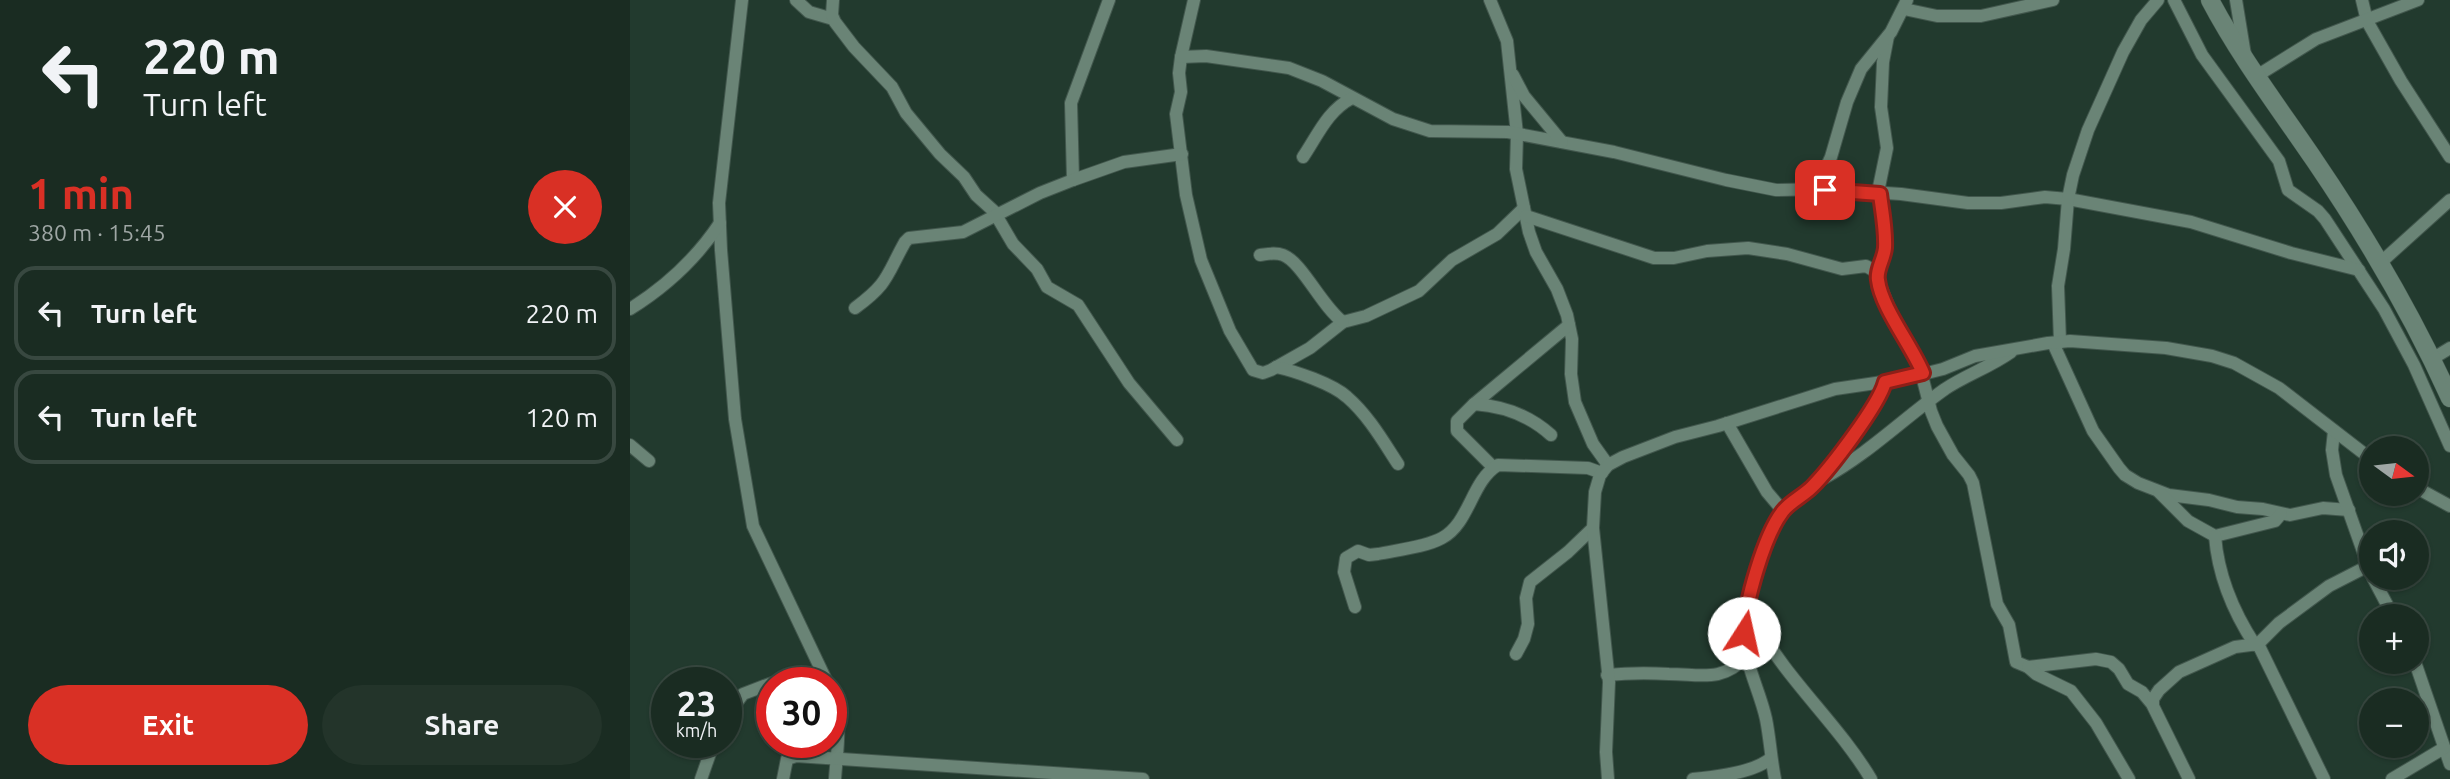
<!DOCTYPE html>
<html lang="en">
<head>
<meta charset="utf-8">
<style>
  :root { --surface:#1a2c22; --page:#23342a; --text:#f1f3f6; --muted:#9fa7a5; --line:#384840; --accent:#d93025 }
  body { margin:0; font-family:Ubuntu,sans-serif; background:var(--page); color:var(--text); height:100vh; display:flex; flex-direction:column; font-size:26px; white-space:nowrap }
  * { box-sizing:border-box; margin:0 }
  p { font-size:23px; color:var(--muted) }
  .icon { flex:none; width:38px; height:38px; fill:none; stroke:currentColor; stroke-width:2; stroke-linecap:round; stroke-linejoin:round }
  .map { position:relative; flex:1; overflow:hidden }
  .details { display:flex; flex-direction:column; background:var(--surface); width:630px }
  .details>* { flex:none }
  .hud { background:#1a2c22; color:var(--text); overflow:hidden }
  .needle { width:46px; rotate:105deg }
  .buttons { position:absolute; left:1729px; top:436px; display:grid; gap:14px }
  .buttons a { display:grid; place-items:center; width:70px; height:70px; border-radius:50%; background:var(--surface); box-shadow:0 2px 5px #0004,0 0 0 2px var(--line); font-size:35px }
  .speed { position:absolute; left:21px; top:667px; display:flex; gap:14px; font-size:35px; font-weight:700; text-align:center }
  .speed>* { display:grid; place-content:center; width:91px; height:91px; border-radius:50%; background:var(--surface); box-shadow:0 2px 5px #0004,0 0 0 2px var(--line); line-height:1 }
  .speed small { font-size:18px; font-weight:400 }
  .speed .limit { border:10px solid #d22; background:#fff; color:#111 }
  .pin { position:absolute; display:grid; place-items:center; width:60px; height:60px; color:#fff; margin:-30px; border-radius:14px; box-shadow:0 4px 10px #0006 }
  .me { position:absolute; width:77px; margin:-38px; rotate:10deg; stroke-linejoin:round; filter:drop-shadow(0 0 5px #0008) }
  .turn { display:flex; align-items:center; gap:24px; height:147px; padding:0 28px; font-size:32px }
  .turn .icon { width:91px; height:91px; stroke-width:2.5 }
  .turn b { display:block; font-size:49px; line-height:60px }
  .round { display:grid; place-items:center; flex:none; width:74px; height:74px; border-radius:37px; background:var(--page) }
  .overview { display:flex; align-items:center; justify-content:space-between; height:119px; padding:0 28px }
  h1 { font-size:42px; font-weight:700; line-height:52px; color:var(--accent) }
  .button { display:flex; gap:14px; margin-top:auto; padding:14px 28px }
  .button a { flex:1; height:80px; border-radius:42px; background:var(--accent); color:#fff; font-size:28px; font-weight:700; line-height:80px; text-align:center }
  .button a+a { background:var(--page); color:var(--text) }
  ul { padding:0; list-style:none }
  li { display:flex; align-items:center; gap:21px; height:94px; margin:0 14px 10px; padding:0 14px; border:4px solid var(--line); border-radius:21px }
  li div { flex:1 }
  li b { display:block; font-size:26px }
  li em { font-style:normal }
  main { display:flex; flex:1; min-height:0 }
  .map>svg:first-child { display:block }
  .lines { fill:none; stroke-linecap:round; stroke-linejoin:round }
  .minor-casing { stroke:#42574d; stroke-width:14 }
  .secondary-casing { stroke:#42574d; stroke-width:19 }
  .minor { stroke:#6a8476; stroke-width:12 }
  .secondary { stroke:#6a8476; stroke-width:18 }
  .route-casing { stroke:#8d1f18; stroke-width:18 }
  .route { stroke:#d93025; stroke-width:12 }
</style>
</head>
<body>
<main>
<section class="details">
<div class="hud">
<div class="turn"><svg class="icon" aria-label="left" viewBox="0 0 24 24"><path d="M17 20v-9H6M10 6l-5 5 5 5"/></svg><div><b>220 m</b>Turn left</div></div>
</div>
<div class="overview"><div><h1>1 min</h1><p>380 m · 15:45</p></div><a class="round" style="background:#d93025;color:#fff"><svg class="icon" aria-label="close" viewBox="0 0 24 24"><path d="M6 6l12 12M18 6L6 18"/></svg></a></div>
<ul>
<li><svg class="icon" aria-label="left" viewBox="0 0 24 24"><path d="M17 20v-9H6M10 6l-5 5 5 5"/></svg><div><b>Turn left</b></div><em>220 m</em></li>
<li><svg class="icon" aria-label="left" viewBox="0 0 24 24"><path d="M17 20v-9H6M10 6l-5 5 5 5"/></svg><div><b>Turn left</b></div><em>120 m</em></li>
</ul>
<div class="button"><a>Exit</a><a>Share</a></div>
</section>
<div class="map">
<svg width="1820" height="779" viewBox="0 0 1820 779">
  <rect width="100%" height="100%" fill="#223a2e"/>
  <g class="lines">
    <defs>
      <g id="minor">
        <polyline points="112,0 89,203 91,250 105,419 123,526 197,682"/>
        <polyline points="166,0 179,12 203,19"/>
        <polyline points="203,0 202,15 205,22 224,47 262,87 276,113 310,154 334,177 346,195 367,214"/>
        <polyline points="564,0 551,57 549,73 551,92 546,114 556,195 571,260 600,331 623,370 633,373 641,370 680,348 713,322 736,316 789,291 822,260 867,234 894,208"/>
        <polyline points="860,0 877,41 887,134 886,169 899,232 906,252 927,289 937,315 942,339 941,374 945,402 963,444 978,465"/>
        <polyline points="1544,0 1572,55 1649,161 1658,190 1688,211 1695,219 1754,309 1784,365 1820,446"/>
        <polyline points="1606,0 1615,55"/>
        <polyline points="1732,0 1737,21 1771,81 1820,157"/>
        <polyline points="1274,9 1307,16 1351,16 1423,0"/>
        <polyline points="1258,36 1253,62 1251,107 1257,148 1249,187 1255,245 1248,280 1262,315 1289,364 1301,411 1307,426 1323,455 1339,475 1343,483 1367,604 1379,625 1386,662 1398,667 1466,659 1481,662 1489,669 1498,684 1512,692 1522,704"/>
        <polyline points="551,57 576,56 659,68 692,81 763,119 800,131 878,132 984,152 1096,180 1146,190 1195,189 1271,194 1338,203 1371,203 1415,197 1438,199 1561,222 1661,253 1729,270"/>
        <polyline points="883,75 894,96 932,142"/>
        <polyline points="1625,77 1686,39 1788,0"/>
        <path d="M 673,157 C 688,135 697,111 722,98"/>
        <polyline points="443,180 441,103 479,0"/>
        <polyline points="1186,190 1201,157 1217,102 1231,69 1261,32 1277,0"/>
        <polyline points="366,215 383,244 407,269 417,287 448,305 499,383 547,440"/>
        <polyline points="896,216 1024,258 1044,258 1077,251 1118,248 1157,254 1212,269 1236,266 1248,273"/>
        <path d="M 630,255 C 638,254 645,252 653,255 C 672,262 692,307 713,322"/>
        <polyline points="1749,264 1820,200"/>
        <path d="M 225,308 C 259,283 256,276 275,242 L 279,238 L 333,232 L 410,193 L 443,180 L 494,162 L 552,154"/>
        <path d="M 0,309 C 37,286 66,259 90,223"/>
        <polyline points="1430,342 1428,286 1434,249 1438,199 1443,175 1458,130 1493,52 1511,20 1528,0"/>
        <polyline points="1423,343 1463,431 1489,468 1495,475 1508,483 1539,495 1579,500 1607,507 1633,509 1660,515 1693,508 1719,510"/>
        <polyline points="1802,359 1820,348"/>
        <path d="M 646,367 C 665,371 703,384 717,397 C 738,415 753,441 768,464"/>
        <polyline points="844,404 939,325"/>
        <polyline points="1097,423 1137,492 1153,511"/>
        <polyline points="1704,431 1702,450 1706,475 1741,574"/>
        <polyline points="0,445 19,461"/>
        <path d="M 863,467 L 827,431 L 827,421 L 844,404 C 874,406 899,415 921,435"/>
        <path d="M 1194,478 C 1238,454 1274,418 1315,389 C 1336,375 1360,367 1381,352"/>
        <polyline points="1787,488 1820,506"/>
        <polyline points="1529,492 1558,521 1585,536 1645,521 1651,514"/>
        <path d="M 1585,536 C 1588,575 1604,613 1625,645"/>
        <polyline points="1743,578 1763,616"/>
        <path d="M 1120,603 C 1101,642 1128,681 1136,719 C 1140,739 1141,759 1145,779"/>
        <path d="M 725,607 L 714,572 L 716,558 L 728,551 L 739,555 L 748,554 C 767,550 796,547 812,538 C 840,523 841,481 868,465 L 958,468 L 972,473"/>
        <polyline points="1628,644 1694,779"/>
        <polyline points="886,654 894,639 898,624 896,598 900,582 938,552 963,528"/>
        <polyline points="1785,662 1820,764"/>
        <polyline points="1398,667 1406,674 1441,691 1466,723 1499,779"/>
        <path d="M 977,675 C 998,673 1018,673 1039,674 C 1070,674 1091,683 1116,657"/>
        <polyline points="146,682 194,678"/>
        <path d="M 201,692 C 213,720 207,749 205,779"/>
        <polyline points="96,717 113,694 142,683"/>
        <polyline points="71,779 84,742"/>
        <polyline points="153,779 157,759 166,756 513,779"/>
        <polyline points="978,779 976,752 979,682 963,528 965,492 970,475 978,465 993,457 1045,437 1088,426 1205,389 1273,379 1313,369 1345,356 1418,343 1440,341 1536,348 1582,356 1604,363 1649,388 1741,459"/>
        <path d="M 1063,779 C 1085,777 1124,773 1141,758"/>
        <path d="M 1241,779 C 1208,724 1158,681 1127,625 C 1123,617 1120,608 1120,599 C 1121,580 1142,524 1154,510 C 1162,501 1174,495 1183,486 C 1201,467 1249,405 1255,381"/>
        <polyline points="1559,779 1523,706 1523,699 1529,690 1549,672 1605,647 1628,644 1649,623 1699,586 1738,566"/>
        <polyline points="1762,779 1814,748"/>
      </g>
      <path id="secondary" d="M 1580,0 C 1610,57 1649,108 1685,161 C 1736,236 1783,316 1820,398"/>
    </defs>
    <!-- minor casing -->
    <use href="#minor" class="minor-casing"/>
    <!-- secondary casing -->
    <use href="#secondary" class="secondary-casing"/>
    <!-- minor -->
    <use href="#minor" class="minor"/>
    <!-- secondary -->
    <use href="#secondary" class="secondary"/>
  </g>
  <g class="lines">
    <defs>
      <path id="route" d="M 1114,633 C 1115,603 1134,535 1153,511 C 1161,501 1173,496 1182,487 C 1200,469 1249,405 1255,382 L 1293,373 C 1282,346 1251,307 1248,280 C 1246,270 1254,259 1255,248 C 1256,230 1252,211 1250,194 L 1195,190"/>
    </defs>
    <!-- route casing -->
    <use href="#route" class="route-casing"/>
    <!-- route -->
    <use href="#route" class="route"/>
  </g>
</svg>
<div class="buttons">
<a><svg class="needle" viewBox="-14 -14 28 28"><path d="M0-13l5 13h-10z" fill="#e53935"/><path d="M0 13l5-13h-10z" fill="#9fa7a5"/></svg></a>
<a><svg class="icon" aria-label="sound" viewBox="0 0 24 24"><path d="M4 9h4l5-4v14l-5-4H4zM17 9q2 3 0 6"/></svg></a>
<a>+</a>
<a>−</a>
</div>
<div class="speed"><div>23<small>km/h</small></div><div class="limit">30</div></div>
<div class="pin" style="left:1195px;top:190px;background:#d93025"><svg class="icon" aria-label="arrive" viewBox="0 0 24 24"><path d="M6 21V4h12l-3 4 3 4H6"/></svg></div>
<svg class="me" style="left:1114px;top:633px" viewBox="-20 -20 40 40"><circle r="19" fill="#fff"/><path d="M0-13L10 11 0 6-10 11z" fill="#d93025"/></svg>
</div>
</main>
</body>
</html>
